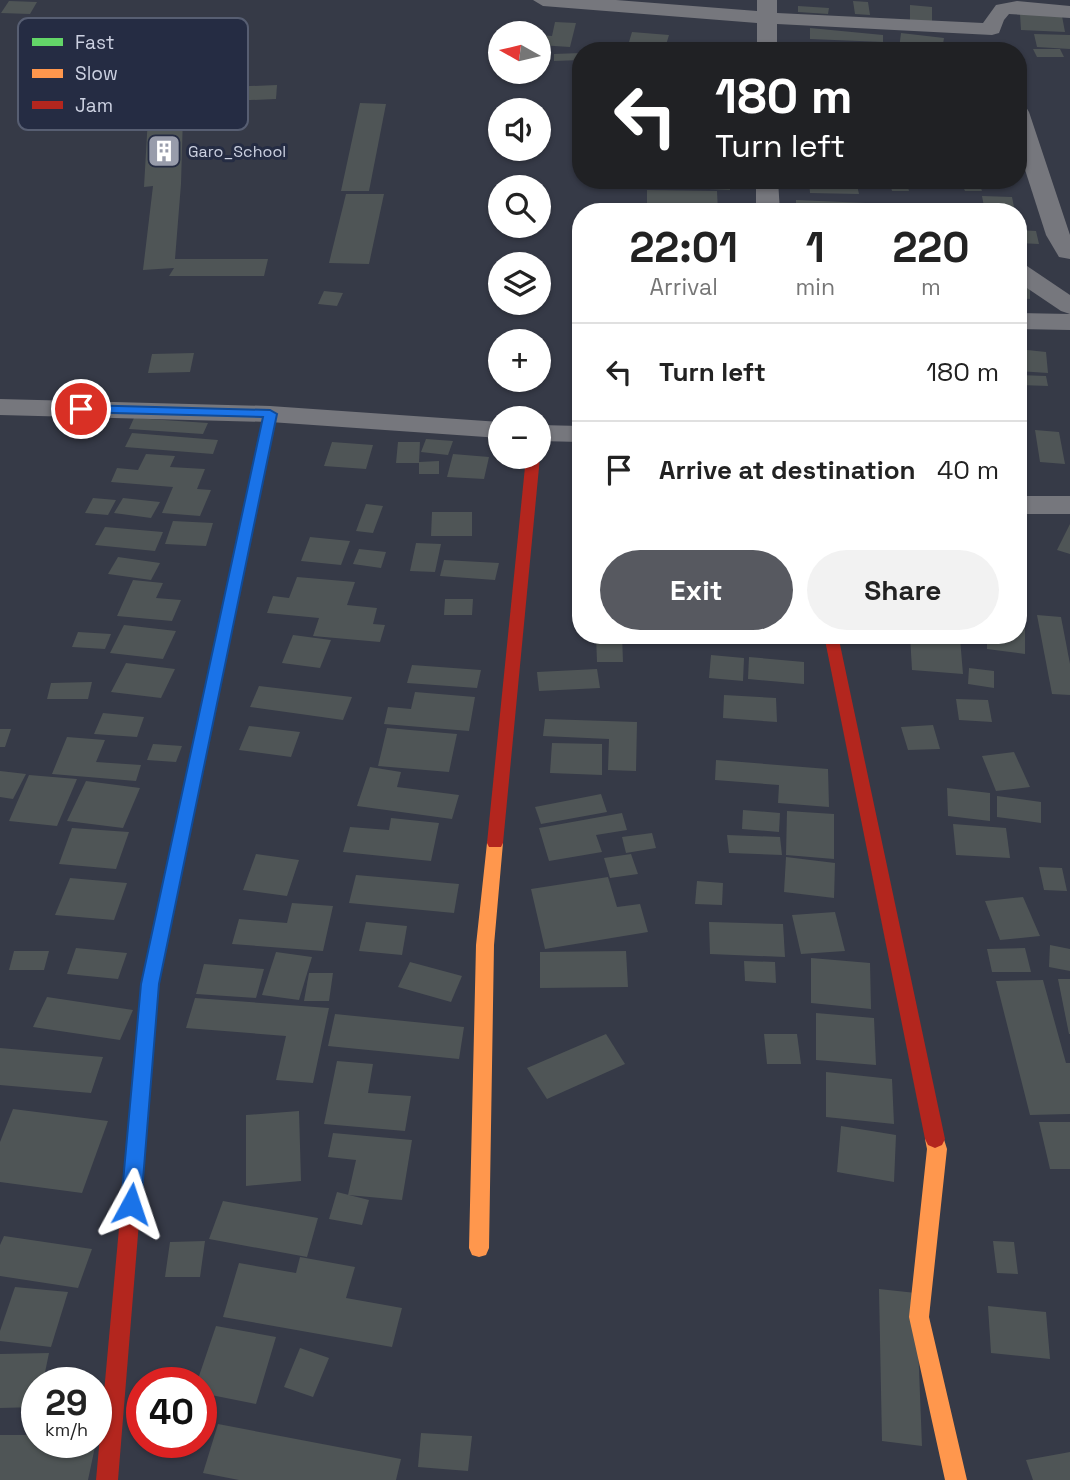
<!DOCTYPE html>
<html lang="en">
<head>
<meta charset="utf-8">
<style>
  :root { --surface:#fff; --page:#f2f2f2; --text:#222; --muted:#767676; --line:#e0e0e0; --accent:#575960 }
  body { margin:0; font-family:"Space Grotesk",sans-serif; background:var(--page); color:var(--text); height:100vh; display:flex; flex-direction:column; font-size:26px; white-space:nowrap }
  * { box-sizing:border-box; margin:0 }
  p { font-size:23px; color:var(--muted) }
  .icon { flex:none; width:38px; height:38px; fill:none; stroke:currentColor; stroke-width:2; stroke-linecap:round; stroke-linejoin:round }
  .map { position:relative; flex:1; overflow:hidden }
  .side { position:absolute; left:572px; top:203px; width:455px; height:441px; display:flex; flex-direction:column; background:var(--surface); border-radius:28px; box-shadow:0 2px 5px #0004 }
  .side>* { flex:none }
  .hud { position:absolute; left:572px; top:42px; width:455px; height:147px; border-radius:28px; box-shadow:0 2px 5px #0004; background:#202124; color:#fff; overflow:hidden }
  .needle { width:46px; rotate:278deg }
  .buttons { position:absolute; left:488px; top:21px; display:grid; gap:14px }
  .buttons a { display:grid; place-items:center; width:63px; height:63px; border-radius:50%; background:var(--surface); box-shadow:0 2px 5px #0004; font-size:35px }
  .speed { position:absolute; left:21px; top:1367px; display:flex; gap:14px; font-size:35px; font-weight:700; text-align:center }
  .speed>* { display:grid; place-content:center; width:91px; height:91px; border-radius:50%; background:var(--surface); box-shadow:0 2px 5px #0004; line-height:1 }
  .speed small { font-size:18px; font-weight:400 }
  .speed .limit { border:10px solid #d22; background:#fff; color:#111 }
  .pin { position:absolute; display:grid; place-items:center; width:60px; height:60px; color:#fff; margin:-30px; border:4px solid #fff; border-radius:50%; box-shadow:0 2px 7px #0007 }
  .me { position:absolute; width:77px; margin:-38px; rotate:5deg; stroke-linejoin:round; filter:drop-shadow(0 0 5px #0008) }
  .turn { display:flex; align-items:center; gap:24px; height:147px; padding:0 28px; font-size:32px }
  .turn .icon { width:91px; height:91px; stroke-width:2.5 }
  .turn b { display:block; font-size:49px; line-height:60px }
  .eta { display:flex; justify-content:space-evenly; align-items:center; height:119px; text-align:center }
  .eta b { font-size:42px; font-weight:700; line-height:49px }
  .action { display:flex; gap:14px; margin-top:auto; padding:14px 28px }
  .action a { flex:1; height:80px; border-radius:42px; background:var(--accent); color:#fff; font-size:28px; font-weight:700; line-height:80px; text-align:center }
  .action a+a { background:var(--page); color:var(--text) }
  ul { padding:0; list-style:none }
  li { display:flex; align-items:center; gap:21px; height:98px; padding:0 28px; border-top:2px solid var(--line) }
  li div { flex:1 }
  li b { display:block; font-size:26px }
  li em { font-style:normal }
  .map>svg:first-child { display:block }
  .building { fill:#4f5556 }
  .lines { fill:none; stroke-linecap:round; stroke-linejoin:round }
  .street { fill:#76777d; fill-rule:evenodd }
  .fast { fill:#63d668; fill-rule:evenodd }
  .slow { fill:#ff974d; fill-rule:evenodd }
  .jam { fill:#b3261e; fill-rule:evenodd }
  .route { fill:#1a73e8; stroke:#114b97; stroke-width:2 }
  .labels { text-anchor:middle; dominant-baseline:central; stroke-width:6; stroke-linejoin:round; paint-order:stroke }
  .far-poi-label { font-size:16px; fill:#ccd1e1; stroke:#252c43; text-anchor:start }
  .key { fill:#252c43; stroke:#575e72; stroke-width:2 }
  .key-label { font-size:19px; fill:#ccd1e1 }
</style>
</head>
<body>
<div class="map">
<svg width="1070" height="1480" viewBox="0 0 1070 1480">
  <rect width="100%" height="100%" fill="#363a47"/>
  <!-- building -->
  <g class="building">
    <polygon points="9,1 37,2 30,14 1,13"/>
    <polygon points="853,1 868,2 870,15 855,14"/>
    <polygon points="910,5 932,7 932,22 910,20"/>
    <polygon points="798,6 829,8 828,14 798,12"/>
    <polygon points="1020,14 1062,16 1065,32 1021,30"/>
    <polygon points="555,22 576,23 570,47 539,45 539,35 552,36"/>
    <polygon points="810,28 883,35 883,42 810,39"/>
    <polygon points="632,32 669,35 666,45 629,42"/>
    <polygon points="901,33 944,38 943,44 918,42 915,51 899,49"/>
    <polygon points="1034,34 1070,35 1070,49 1037,47"/>
    <polygon points="1033,49 1060,49 1064,57 1037,57"/>
    <polygon points="581,53 581,60 554,61 554,54"/>
    <polygon points="277,85 276,99 176,103 178,89"/>
    <polygon points="360,103 386,104 369,191 341,191"/>
    <polygon points="183,115 181,184 175,259 268,259 264,276 169,276 174,268 143,270 153,186 144,187 148,117"/>
    <polygon points="640,180 683,180 684,187 641,187"/>
    <polygon points="687,180 730,180 730,190 687,188"/>
    <polygon points="809,180 856,181 859,194 810,193"/>
    <polygon points="889,180 906,180 909,191 892,191"/>
    <polygon points="960,180 978,180 982,191 965,191"/>
    <polygon points="647,190 717,191 718,212 647,212"/>
    <polygon points="346,194 384,194 369,264 329,263"/>
    <polygon points="982,196 1012,197 1015,212 985,212"/>
    <polygon points="796,200 866,203 867,212 796,210"/>
    <polygon points="1018,230 1036,231 1039,244 1018,243"/>
    <polygon points="1018,280 1030,281 1030,299 1018,298"/>
    <polygon points="324,291 343,293 337,306 318,304"/>
    <polygon points="1018,349 1046,352 1048,373 1018,371"/>
    <polygon points="194,353 190,372 148,373 152,354"/>
    <polygon points="1018,375 1046,376 1048,386 1020,385"/>
    <polygon points="134,418 208,423 203,434 129,429"/>
    <polygon points="1035,430 1059,432 1065,464 1040,462"/>
    <polygon points="132,433 218,440 213,454 125,447"/>
    <polygon points="426,439 453,441 448,455 421,452"/>
    <polygon points="332,442 373,445 366,469 324,466"/>
    <polygon points="398,442 420,442 419,463 396,463"/>
    <polygon points="146,454 175,456 170,467 205,469 197,489 211,490 200,516 162,513 173,487 111,482 117,468 138,470"/>
    <polygon points="453,454 489,457 484,479 447,477"/>
    <polygon points="439,461 439,474 419,474 419,462"/>
    <polygon points="93,498 116,500 108,515 85,513"/>
    <polygon points="123,498 160,502 151,518 114,513"/>
    <polygon points="366,504 383,506 373,533 356,531"/>
    <polygon points="432,512 472,512 472,536 431,536"/>
    <polygon points="173,521 213,523 206,546 165,544"/>
    <polygon points="1070,524 1070,554 1057,550"/>
    <polygon points="105,527 163,532 155,551 95,545"/>
    <polygon points="310,537 350,541 341,565 301,561"/>
    <polygon points="416,543 441,544 435,572 410,571"/>
    <polygon points="359,549 386,552 381,568 353,564"/>
    <polygon points="118,557 160,563 151,580 108,574"/>
    <polygon points="444,560 499,563 495,580 440,576"/>
    <polygon points="297,577 355,582 347,605 377,608 373,624 385,625 380,642 313,636 319,618 267,613 273,596 289,598"/>
    <polygon points="133,580 163,583 156,598 181,600 172,621 117,616"/>
    <polygon points="445,599 473,599 472,615 444,615"/>
    <polygon points="1037,615 1061,617 1070,664 1070,695 1052,694"/>
    <polygon points="1018,622 1025,623 1025,654 987,649 987,635 1018,635"/>
    <polygon points="124,625 176,631 163,659 110,653"/>
    <polygon points="78,632 111,634 105,649 72,647"/>
    <polygon points="293,635 331,640 320,668 282,663"/>
    <polygon points="596,635 622,635 623,662 597,662"/>
    <polygon points="735,635 788,635 789,643 735,642"/>
    <polygon points="910,635 960,638 963,674 912,670"/>
    <polygon points="711,655 744,658 743,681 709,678"/>
    <polygon points="749,657 804,662 804,684 748,679"/>
    <polygon points="126,663 175,669 161,698 111,692"/>
    <polygon points="412,665 481,670 477,688 407,683"/>
    <polygon points="969,668 994,671 994,688 968,684"/>
    <polygon points="597,669 600,688 539,691 537,672"/>
    <polygon points="92,682 88,699 47,699 51,683"/>
    <polygon points="259,686 352,697 343,720 250,707"/>
    <polygon points="415,692 475,697 469,731 384,724 388,707 411,709"/>
    <polygon points="724,695 776,698 777,722 723,718"/>
    <polygon points="956,699 988,700 992,722 959,720"/>
    <polygon points="103,713 144,717 137,737 94,734"/>
    <polygon points="545,719 637,722 636,771 608,770 609,739 543,736"/>
    <polygon points="933,725 940,749 908,750 901,727"/>
    <polygon points="249,726 300,732 291,757 239,750"/>
    <polygon points="387,728 457,734 449,772 378,766"/>
    <polygon points="0,729 11,729 5,747 0,747"/>
    <polygon points="67,737 105,740 96,762 141,765 136,781 52,774"/>
    <polygon points="552,743 602,744 602,775 550,773"/>
    <polygon points="153,744 182,746 176,762 147,760"/>
    <polygon points="1014,752 1030,787 996,791 982,756"/>
    <polygon points="716,760 828,769 829,807 778,803 779,785 715,780"/>
    <polygon points="370,767 401,772 397,787 459,795 452,819 357,806"/>
    <polygon points="0,771 26,774 13,799 0,797"/>
    <polygon points="29,775 77,779 57,826 9,821"/>
    <polygon points="86,781 140,788 123,828 67,821"/>
    <polygon points="947,788 990,793 990,821 948,816"/>
    <polygon points="601,794 607,812 541,824 535,807"/>
    <polygon points="997,796 1041,802 1041,823 997,817"/>
    <polygon points="743,810 780,813 779,832 742,829"/>
    <polygon points="787,811 834,814 834,859 786,855"/>
    <polygon points="622,813 627,830 596,835 602,852 549,861 539,828"/>
    <polygon points="391,818 439,823 431,861 343,852 350,827 389,830"/>
    <polygon points="953,824 1006,828 1010,858 956,855"/>
    <polygon points="72,828 129,832 116,869 59,864"/>
    <polygon points="652,833 656,848 626,853 622,837"/>
    <polygon points="727,835 780,837 782,855 729,853"/>
    <polygon points="256,854 299,860 287,896 243,890"/>
    <polygon points="631,854 638,874 610,878 604,858"/>
    <polygon points="786,857 835,863 834,898 784,892"/>
    <polygon points="1039,867 1062,868 1067,891 1044,890"/>
    <polygon points="356,875 459,884 454,913 349,903"/>
    <polygon points="608,877 617,907 640,904 648,932 545,949 531,889"/>
    <polygon points="70,878 127,883 114,920 55,915"/>
    <polygon points="697,881 723,883 722,905 695,904"/>
    <polygon points="1023,897 1040,936 1000,940 985,901"/>
    <polygon points="292,903 333,906 323,951 232,944 239,919 287,923"/>
    <polygon points="835,912 845,951 801,954 792,915"/>
    <polygon points="366,922 407,926 402,955 359,951"/>
    <polygon points="709,922 783,924 785,957 710,954"/>
    <polygon points="1050,945 1070,949 1070,971 1049,967"/>
    <polygon points="76,948 127,953 118,979 67,974"/>
    <polygon points="1025,948 1031,972 992,972 987,949"/>
    <polygon points="14,951 49,951 44,970 9,970"/>
    <polygon points="626,951 628,987 540,988 540,952"/>
    <polygon points="276,952 312,957 299,1000 262,995"/>
    <polygon points="811,958 870,963 871,1009 811,1003"/>
    <polygon points="744,961 775,962 776,983 745,981"/>
    <polygon points="410,962 462,976 451,1002 398,987"/>
    <polygon points="204,964 264,969 256,998 196,994"/>
    <polygon points="309,973 333,973 329,1001 304,1001"/>
    <polygon points="1058,979 1070,979 1070,1034 1069,1034"/>
    <polygon points="1043,980 1066,1063 1070,1063 1070,1114 1030,1115 996,981"/>
    <polygon points="47,997 133,1010 120,1040 33,1027"/>
    <polygon points="195,998 329,1008 313,1083 276,1080 286,1036 186,1028"/>
    <polygon points="816,1013 874,1018 876,1065 816,1060"/>
    <polygon points="335,1014 464,1027 459,1059 328,1046"/>
    <polygon points="606,1034 625,1064 547,1099 527,1068"/>
    <polygon points="764,1034 797,1034 801,1064 767,1064"/>
    <polygon points="0,1048 103,1057 91,1093 0,1085"/>
    <polygon points="337,1061 373,1064 368,1093 411,1096 405,1131 324,1124"/>
    <polygon points="826,1072 892,1079 894,1124 826,1117"/>
    <polygon points="13,1109 108,1121 82,1193 0,1182 0,1142"/>
    <polygon points="299,1111 301,1181 246,1186 246,1115"/>
    <polygon points="1039,1122 1070,1122 1070,1169 1050,1169"/>
    <polygon points="841,1126 896,1135 894,1182 837,1172"/>
    <polygon points="333,1133 412,1140 402,1200 348,1195 356,1160 328,1157"/>
    <polygon points="337,1192 369,1200 362,1225 329,1219"/>
    <polygon points="223,1201 318,1218 307,1257 209,1239"/>
    <polygon points="4,1236 92,1249 78,1288 0,1276 0,1245"/>
    <polygon points="205,1241 200,1277 165,1277 170,1242"/>
    <polygon points="993,1241 1014,1242 1018,1274 997,1273"/>
    <polygon points="300,1257 355,1267 346,1298 402,1308 392,1347 223,1317 239,1263 296,1273"/>
    <polygon points="15,1287 68,1292 51,1347 0,1341 0,1331"/>
    <polygon points="879,1289 916,1293 922,1446 882,1441"/>
    <polygon points="988,1306 1046,1312 1050,1359 991,1353"/>
    <polygon points="216,1326 276,1337 256,1404 201,1393 201,1382 197,1382"/>
    <polygon points="300,1348 329,1358 313,1397 284,1387"/>
    <polygon points="49,1353 43,1382 37,1382 37,1407 0,1408 0,1354"/>
    <polygon points="218,1424 401,1459 396,1480 239,1480 203,1473"/>
    <polygon points="421,1433 472,1436 468,1471 418,1467"/>
    <polygon points="0,1435 37,1435 37,1442 96,1442 88,1480 0,1480"/>
    <polygon points="1070,1452 1070,1480 1033,1480 1026,1460"/>
  </g>
  <g class="lines">
    <!-- street -->
    <g class="street">
      <polygon points="533,0 616,0 757,11 757,0 777,0 777,13 983,23 996,5 1017,1 1070,6 1070,18 1009,14 1004,20 999,33 992,35 777,24 777,51 757,51 757,23 543,6"/>
      <polygon points="1018,106 1026,107 1029,112 1070,235 1070,259 1059,257 1046,235 1018,148"/>
      <polygon points="756,180 778,180 780,212 756,212"/>
      <polygon points="1018,264 1027,266 1070,295 1070,314 1061,311 1018,282"/>
      <polygon points="1018,313 1070,314 1070,330 1018,329"/>
      <polygon points="0,399 270,406 500,422 500,438 270,422 0,415"/>
      <polygon points="539,425 581,426 581,442 539,441"/>
      <rect x="1018" y="496" width="52" height="18"/>
    </g>
    <!-- fast -->
    <polygon class="fast" points="221,642 228,647 159,984 151,1075 149,1081 142,1083 135,1081 133,1075 141,984 214,647"/>
    <!-- slow -->
    <g class="slow">
      <polygon points="270,410 276,414 228,647 221,652 214,647 264,414"/>
      <polygon points="495,837 501,839 503,843 494,945 489,1248 486,1255 479,1257 472,1255 469,1248 476,945 487,843 489,839"/>
      <polygon points="935,1130 942,1133 947,1149 929,1317 967,1480 945,1480 909,1317 927,1149 925,1139 928,1133"/>
    </g>
    <!-- jam -->
    <g class="jam">
      <polygon points="526,457 540,457 503,843 501,847 489,847 487,843"/>
      <polygon points="824,635 838,635 945,1139 942,1145 935,1148 928,1145 925,1139"/>
      <polygon points="142,1067 149,1069 151,1075 118,1480 96,1480 133,1075 135,1069"/>
    </g>
  </g>
  <!-- route -->
  <polygon class="route" points="81,405 270,410 277,414 159,984 141,1204 138,1211 131,1213 124,1211 121,1204 141,984 263,417 76,412 76,406"/>
  <!-- icons -->
  <defs>
    <symbol id="building-square" viewBox="-11 -11 22 22"><rect x="-9" y="-9" width="18" height="18" rx="4" fill="#989cab" stroke="#252c43"/><path d="M-4-6H4V6H1V3H-1V6H-4ZM-2.5-4.3h1.7v1.8h-1.7ZM.8-4.3h1.7v1.8H.8ZM-2.5-1h1.7V.8h-1.7ZM.8-1h1.7V.8H.8Z" fill="#fff"/></symbol>
  </defs>
  <g fill-rule="evenodd">
    <use href="#building-square" x="145" y="132" width="38" height="38"/>
  </g>
  <g class="labels">
    <!-- far-poi labels -->
    <g class="far-poi-label">
      <text x="188" y="151">Garo_School</text>
    </g>
  </g>
  <!-- legend -->
  <rect x="18" y="18" width="230" height="112" rx="10" class="key"/>
  <rect x="32" y="38" width="31" height="8" fill="#63d668"/>
  <rect x="32" y="69" width="31" height="9" fill="#ff974d"/>
  <rect x="32" y="101" width="31" height="8" fill="#b3261e"/>
  <g class="key-label">
    <text x="75" y="49">Fast</text>
    <text x="75" y="80">Slow</text>
    <text x="75" y="112">Jam</text>
  </g>
</svg>
<div class="buttons">
<a><svg class="needle" viewBox="-14 -14 28 28"><path d="M0-13l5 13h-10z" fill="#e53935"/><path d="M0 13l5-13h-10z" fill="#767676"/></svg></a>
<a><svg class="icon" aria-label="sound" viewBox="0 0 24 24"><path d="M4 9h4l5-4v14l-5-4H4zM17 9q2 3 0 6"/></svg></a>
<a><svg class="icon" aria-label="search" viewBox="0 0 24 24"><circle cx="10" cy="10" r="6"/><path d="M15 15l6 6"/></svg></a>
<a><svg class="icon" aria-label="layers" viewBox="0 0 24 24"><path d="M12 4l9 5-9 5-9-5zM3 14l9 5 9-5"/></svg></a>
<a>+</a>
<a>−</a>
</div>
<div class="speed"><div>29<small>km/h</small></div><div class="limit">40</div></div>
<div class="pin" style="left:81px;top:409px;background:#d93025"><svg class="icon" aria-label="arrive" viewBox="0 0 24 24"><path d="M6 21V4h12l-3 4 3 4H6"/></svg></div>
<svg class="me" style="left:131px;top:1204px" viewBox="-20 -20 40 40"><path d="M0-17L14 15 0 8-14 15z" fill="#1a73e8" stroke="#fff" stroke-width="4"/></svg>
<div class="hud">
<div class="turn"><svg class="icon" aria-label="left" viewBox="0 0 24 24"><path d="M17 20v-9H6M10 6l-5 5 5 5"/></svg><div><b>180 m</b>Turn left</div></div>
</div>
<section class="side">
<div class="eta">
<div><b>22:01</b><p>Arrival</p></div>
<div><b>1</b><p>min</p></div>
<div><b>220</b><p>m</p></div>
</div>
<ul>
<li><svg class="icon" aria-label="left" viewBox="0 0 24 24"><path d="M17 20v-9H6M10 6l-5 5 5 5"/></svg><div><b>Turn left</b></div><em>180 m</em></li>
<li><svg class="icon" aria-label="arrive" viewBox="0 0 24 24"><path d="M6 21V4h12l-3 4 3 4H6"/></svg><div><b>Arrive at destination</b></div><em>40 m</em></li>
</ul>
<div class="action"><a>Exit</a><a>Share</a></div>
</section>
</div>
</body>
</html>
